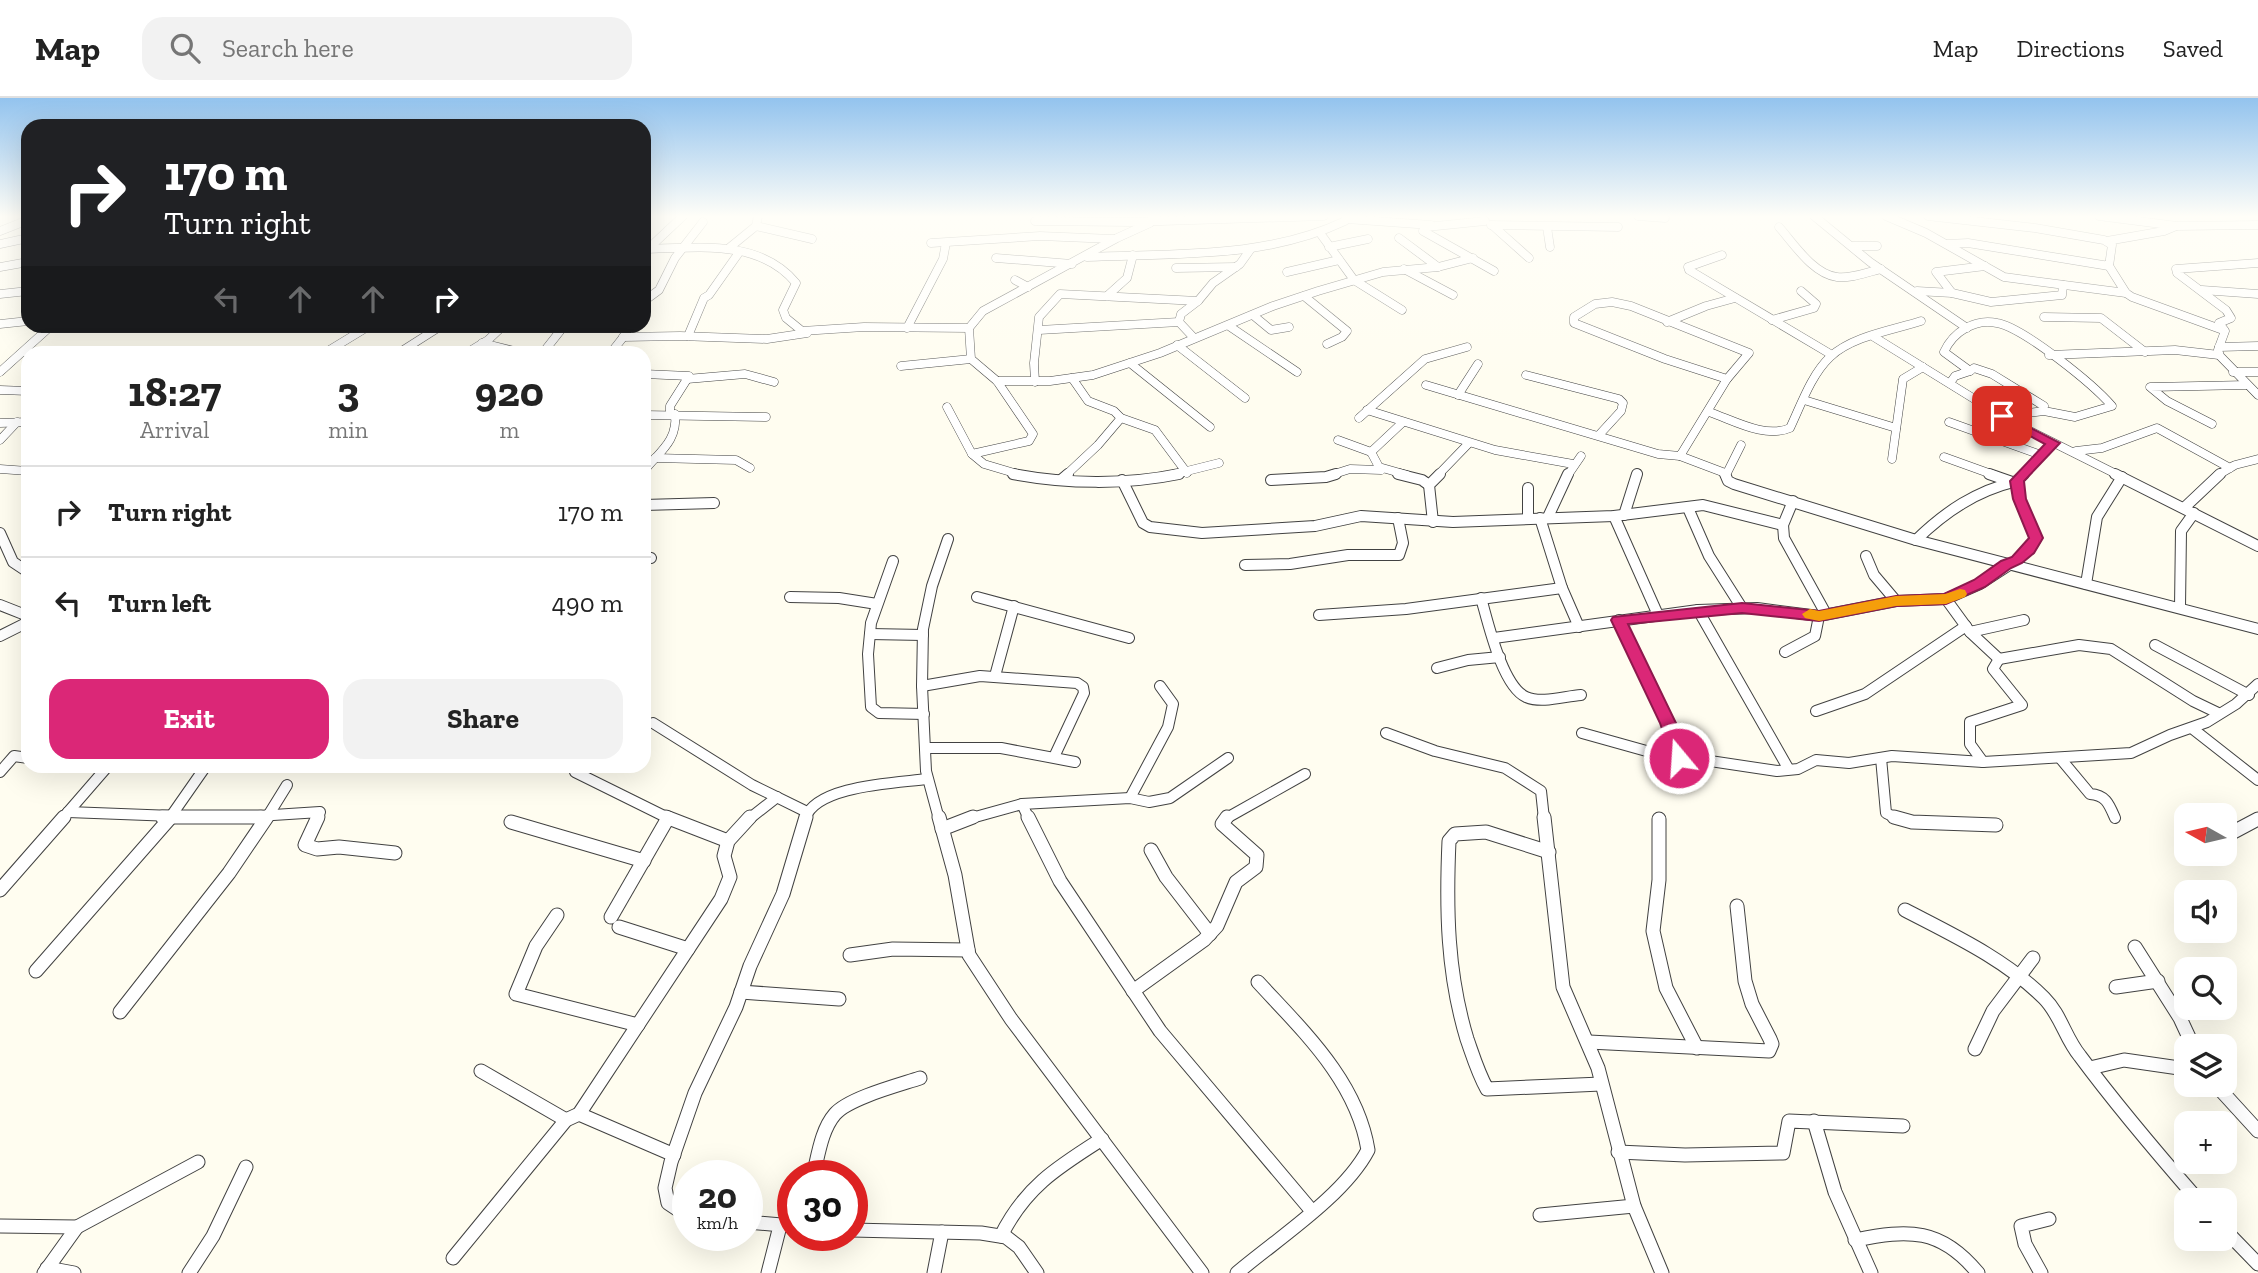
<!DOCTYPE html>
<html lang="en">
<head>
<meta charset="utf-8">
<style>
  :root { --surface:#fff; --page:#f2f2f2; --text:#222; --muted:#767676; --line:#e0e0e0; --accent:#db2777 }
  body { margin:0; font-family:"Zilla Slab",serif; background:var(--page); color:var(--text); height:100vh; display:flex; flex-direction:column; font-size:26px; white-space:nowrap }
  * { box-sizing:border-box; margin:0 }
  p { font-size:23px; color:var(--muted) }
  .icon { flex:none; width:38px; height:38px; fill:none; stroke:currentColor; stroke-width:2; stroke-linecap:round; stroke-linejoin:round }
  .map { position:relative; flex:1; overflow:hidden }
  .sheet { position:absolute; left:21px; top:248px; width:630px; height:427px; display:flex; flex-direction:column; background:var(--surface); border-radius:21px; box-shadow:0 7px 28px #0002 }
  .sheet>* { flex:none }
  .banner { position:absolute; left:21px; top:21px; width:630px; height:214px; border-radius:21px; box-shadow:0 7px 28px #0002; background:#202124; color:#fff; overflow:hidden }
  .needle { width:46px; rotate:278deg }
  .tools { position:absolute; left:2174px; top:705px; display:grid; gap:14px }
  .tools a { display:grid; place-items:center; width:63px; height:63px; border-radius:14px; background:var(--surface); box-shadow:0 7px 28px #0002; font-size:35px }
  .speed { position:absolute; left:672px; top:1062px; display:flex; gap:14px; font-size:35px; font-weight:700; text-align:center }
  .speed>* { display:grid; place-content:center; width:91px; height:91px; border-radius:50%; background:var(--surface); box-shadow:0 7px 28px #0002; line-height:1 }
  .speed small { font-size:18px; font-weight:400 }
  .speed .limit { border:10px solid #d22; background:#fff; color:#111 }
  .pin { position:absolute; display:grid; place-items:center; width:60px; height:60px; color:#fff; margin:-30px; border-radius:14px; box-shadow:0 4px 10px #0006 }
  .me { position:absolute; width:77px; margin:-38px; rotate:342deg; stroke-linejoin:round; filter:drop-shadow(0 0 5px #0008) }
  .turn { display:flex; align-items:center; gap:24px; height:147px; padding:0 28px; font-size:32px }
  .turn .icon { width:91px; height:91px; stroke-width:2.5 }
  .turn b { display:block; font-size:49px; line-height:60px }
  .lanes { display:flex; align-items:center; height:66px; padding:0 28px; background:#0003; justify-content:center; gap:35px; direction:ltr }
  .lanes .off { opacity:.35 }
  .eta { display:flex; justify-content:space-evenly; align-items:center; height:119px; text-align:center }
  .eta b { font-size:42px; font-weight:700; line-height:49px }
  .primary-button { display:flex; gap:14px; margin-top:auto; padding:14px 28px }
  .primary-button a { flex:1; height:80px; border-radius:21px; background:var(--accent); color:#fff; font-size:28px; font-weight:700; line-height:80px; text-align:center }
  .primary-button a+a { background:var(--page); color:var(--text) }
  ul { padding:0; list-style:none }
  li { display:flex; align-items:center; gap:21px; height:91px; padding:0 28px; border-top:2px solid var(--line) }
  li div { flex:1 }
  li b { display:block; font-size:26px }
  li em { font-style:normal }
  header { display:flex; align-items:center; gap:42px; box-sizing:border-box; height:98px; padding:0 35px; background:var(--surface); border-bottom:2px solid var(--line) }
  header strong { font-size:33px }
  nav { display:flex; gap:38px; margin-inline-start:auto; font-size:24px }
  .search { width:490px; height:63px; background:var(--page); display:flex; align-items:center; gap:18px; box-sizing:border-box; padding:0 24px; border-radius:21px; color:var(--muted); font-size:26px }
  .map>svg:first-child { display:block }
  .lines { fill:none; stroke-linecap:round; stroke-linejoin:round }
  .minor-far2-casing { stroke:#424242; stroke-width:9 }
  .minor-far1-casing { stroke:#424242; stroke-width:12 }
  .minor-casing { stroke:#424242; stroke-width:15 }
  .minor-far2 { stroke:#fff; stroke-width:8 }
  .minor-far1 { stroke:#fff; stroke-width:10 }
  .minor { stroke:#fff; stroke-width:13 }
  .route { fill:#db2777; stroke:#8e194d; stroke-width:2 }
  .slow { fill:#f59e0b }
</style>
</head>
<body>
<header>
<strong>Map</strong>
<div class="search"><svg class="icon" aria-label="search" viewBox="0 0 24 24"><circle cx="10" cy="10" r="6"/><path d="M15 15l6 6"/></svg>Search here</div>
<nav><a>Map</a><a>Directions</a><a>Saved</a></nav>
</header>
<div class="map">
<svg width="2258" height="1175" viewBox="0 0 2258 1175">
  <rect width="100%" height="100%" fill="#fffdf0"/>
  <g class="lines">
    <defs>
      <g id="minor-far2">
        <polyline points="1638,118 1665,120"/>
        <polyline points="1814,118 1870,164 1967,230"/>
        <polyline points="1886,118 1926,135 2004,179 2126,195"/>
        <polyline points="1928,118 2035,130 2104,142 2112,147 2109,168 1968,145 1947,146"/>
        <polyline points="2099,118 2177,128 2258,127"/>
        <polyline points="1347,121 1431,127"/>
        <polyline points="1035,123 1130,124 1324,118"/>
        <polyline points="1485,123 1426,129 1423,133 1494,173"/>
        <polyline points="1491,127 1618,129"/>
        <polyline points="1492,127 1529,160"/>
        <polyline points="756,128 812,141"/>
        <polyline points="1547,129 1550,149"/>
        <path d="M 1779,129 C 1794,146 1813,176 1837,179 C 1851,181 1867,174 1881,171"/>
        <polyline points="0,133 28,122"/>
        <polyline points="1320,135 1354,182 1402,212"/>
        <polyline points="1399,140 1438,169"/>
        <polyline points="2107,143 2164,133 2176,128"/>
        <polyline points="931,145 1040,138 1113,141"/>
        <polyline points="0,146 28,140"/>
        <polyline points="1853,148 1877,148"/>
        <polyline points="1329,149 1368,141"/>
        <polyline points="729,150 756,128 758,118"/>
        <path d="M 644,151 C 695,150 759,140 796,185 L 783,212 L 786,220 L 802,233 L 864,229 L 969,230"/>
        <polyline points="648,151 683,118"/>
        <polyline points="1722,157 1688,169 1689,172 1832,257"/>
        <path d="M 1087,159 C 1174,155 1265,161 1345,123 L 1346,118"/>
        <polyline points="996,160 1072,166"/>
        <polyline points="2258,165 2176,171 2177,175 2226,212 2231,220 2219,225 2225,233 2218,252 2220,258 2258,297"/>
        <polyline points="2109,168 2126,195 2132,199 2223,232"/>
        <polyline points="0,169 28,164"/>
        <polyline points="1176,170 1236,169"/>
        <polyline points="1404,171 1453,197"/>
        <polyline points="1287,174 1339,162"/>
        <polyline points="1015,182 1028,189"/>
        <polyline points="2202,192 2258,196"/>
        <polyline points="1917,193 1952,195 1991,204 2062,197 2063,187"/>
        <polyline points="1952,195 1936,174 1985,168"/>
        <polyline points="0,196 28,193"/>
        <polyline points="1107,198 1127,180 1133,157"/>
        <polyline points="1304,198 1347,233 1342,239 1327,246"/>
        <polyline points="644,203 659,192 675,160 703,124"/>
        <polygon points="1612,204 1631,208 1749,255 1727,281 1665,261 1574,225 1574,219 1595,206"/>
        <polyline points="1254,218 1271,232 1289,229"/>
        <polyline points="2044,219 2101,220 2145,254"/>
        <polyline points="1772,222 1814,210 1816,206 1801,193"/>
        <polyline points="1667,224 1706,208 1735,200"/>
        <polyline points="0,226 28,223"/>
        <polyline points="1229,228 1297,274"/>
        <polyline points="907,230 943,161 946,145"/>
        <polyline points="1039,232 1179,224"/>
        <polyline points="688,238 704,200 709,197 738,156"/>
        <polyline points="623,239 680,238 767,241 807,235"/>
        <polyline points="1874,239 2010,323 2118,377"/>
        <polyline points="1194,240 1179,224 1181,216 1198,203 1213,185 1240,166 1250,152"/>
        <polyline points="482,245 526,256"/>
        <polyline points="1177,247 1245,300"/>
        <polyline points="2219,249 2258,248"/>
        <polyline points="25,254 46,256"/>
        <polyline points="323,256 369,228"/>
        <polyline points="397,256 441,228"/>
        <polyline points="465,256 488,242 503,228"/>
        <polyline points="542,256 564,228"/>
        <polyline points="610,256 632,228"/>
        <polyline points="2049,257 2175,252 2219,257"/>
        <polyline points="1130,265 1210,329"/>
        <polyline points="901,268 971,261"/>
        <polyline points="1970,273 1974,270 1992,276 2044,308"/>
        <polyline points="0,274 51,228"/>
        <polyline points="2233,274 2258,274"/>
        <polyline points="644,276 689,278 670,308 670,315"/>
        <polyline points="1526,277 1619,301 1623,305 1621,313 1599,337"/>
        <polyline points="1072,280 1088,303 1114,313 1121,320 1155,332 1187,375"/>
        <polyline points="687,281 745,276 774,284"/>
        <polyline points="997,283 1050,283 1093,277 1160,255 1273,208 1318,193 1383,174 1438,169 1473,160"/>
        <polyline points="1035,284 1034,265 1039,219 1060,196 1198,203"/>
        <path d="M 1950,285 L 1955,278 L 1970,273 L 1944,254 C 1953,234 1975,220 1997,225 C 2024,230 2093,286 2112,308 L 2075,319 L 2044,313 L 2002,318"/>
        <polyline points="1426,287 1658,356 1680,358 1727,281"/>
        <polyline points="0,292 28,293"/>
        <polyline points="1458,297 1478,266"/>
        <polyline points="1804,302 1896,330"/>
        <polyline points="947,309 972,356 1029,343 1033,336 997,283 971,261 969,230 983,213 1117,140 1150,125 1153,118"/>
        <polyline points="1367,312 1495,352 1573,366"/>
        <path d="M 1709,314 C 1733,322 1765,341 1790,330 C 1801,307 1811,277 1830,259 C 1852,238 1893,232 1921,223"/>
        <polyline points="644,317 766,319"/>
        <polyline points="1359,320 1425,261 1467,249"/>
        <polyline points="1403,324 1371,354 1379,369 1407,377"/>
        <polyline points="1949,324 2041,357"/>
        <polyline points="0,325 28,324"/>
        <polyline points="2212,326 2167,303 2150,289 2247,287"/>
        <polyline points="0,342 17,324"/>
        <polyline points="1338,342 1371,354"/>
        <polyline points="2076,353 2102,350 2157,330 2230,370"/>
        <polyline points="972,356 984,366 1021,377"/>
        <polyline points="1680,358 1725,375"/>
        <polyline points="1944,359 1994,377"/>
        <polyline points="655,360 736,362 750,370"/>
        <polyline points="1892,361 1903,281 1923,269"/>
        <polyline points="0,371 28,373"/>
        <path d="M 644,373 C 659,354 678,343 675,316"/>
        <polyline points="1066,377 1098,347 1121,320"/>
        <polyline points="1171,377 1219,365"/>
        <polyline points="1331,377 1350,371 1381,372"/>
        <polyline points="1438,377 1469,345"/>
        <polyline points="1568,377 1581,358"/>
        <polyline points="1726,377 1741,347"/>
        <polyline points="2022,377 2053,345"/>
        <polyline points="2218,377 2235,367 2258,361"/>
      </g>
      <g id="minor-far1">
        <path d="M 1013,376 C 1066,386 1126,387 1179,376"/>
        <polyline points="1398,376 1422,382 1429,387"/>
        <polyline points="1725,376 1728,383 1734,386 1916,442 2258,531"/>
        <polyline points="1989,376 2012,384"/>
        <polyline points="2115,376 2258,448"/>
        <polyline points="1062,381 1068,376"/>
        <polyline points="1122,382 1143,425 1150,429 1202,435 1315,428 1361,418 1453,424 1614,418 1703,407 1783,427"/>
        <polyline points="1271,382 1326,379 1336,376"/>
        <polyline points="1528,390 1528,421"/>
        <polyline points="1793,403 1783,427 1784,440 1826,516"/>
        <polyline points="644,407 714,405"/>
        <polyline points="1688,410 1709,458 1742,510"/>
        <polyline points="2184,410 2220,376"/>
        <polyline points="1624,417 1637,376"/>
        <polyline points="1614,418 1658,517"/>
        <polyline points="1548,419 1568,376"/>
        <polyline points="1540,420 1562,490 1579,529"/>
        <polyline points="1433,424 1429,387 1440,376"/>
        <polyline points="0,435 13,464 28,474"/>
        <path d="M 1916,442 C 1946,413 1976,393 2017,383"/>
        <polyline points="1866,458 1874,477 1896,503"/>
        <polyline points="644,459 651,460"/>
        <polyline points="893,463 871,525 868,556 871,609 879,615 924,616"/>
        <polyline points="1245,467 1290,466 1348,457 1399,457 1403,445 1398,420"/>
        <polyline points="2086,486 2097,419 2122,379"/>
        <polyline points="790,499 839,500 877,506"/>
        <polyline points="977,499 1129,540"/>
        <path d="M 1481,500 C 1488,524 1502,588 1526,599 C 1542,606 1565,598 1581,597"/>
        <polyline points="1946,501 1970,534 1999,561"/>
        <polyline points="0,507 28,518"/>
        <polyline points="2180,509 2181,433 2194,415"/>
        <polyline points="1698,512 1788,670"/>
        <polyline points="1319,517 1406,511 1562,490"/>
        <polyline points="1619,522 1668,625 1679,660"/>
        <polyline points="1970,534 2024,522"/>
        <polyline points="870,536 923,537"/>
        <polyline points="0,538 28,524"/>
        <polyline points="1494,540 1698,512 1757,510 1819,518 1896,503 1946,501 1980,486 2017,462 2029,452 2036,441 2019,401 2017,383 2024,376"/>
        <polyline points="2155,547 2249,597"/>
        <polyline points="1785,554 1815,538 1819,518"/>
        <polyline points="1999,561 2079,547 2111,551 2193,603 2218,615"/>
        <polyline points="1437,570 1468,562 1500,559"/>
        <polyline points="995,578 1014,508"/>
        <polyline points="922,588 980,578 1077,585 1083,589 1084,595 1054,659"/>
        <polyline points="1816,613 1865,596 1966,528"/>
        <polyline points="653,625 752,687 807,714"/>
        <polyline points="2193,631 2258,682"/>
        <polyline points="1386,635 1435,653 1505,670 1541,693 1544,721"/>
        <polyline points="1582,635 1650,654 1777,673 1798,671 1816,662 1849,665 1892,658 1983,664 2131,655 2170,637 2207,624 2236,606 2258,586"/>
        <polyline points="925,650 1001,650 1075,664"/>
        <polyline points="1881,660 1886,715 1898,721"/>
        <path d="M 2060,660 L 2090,696 C 2106,697 2109,706 2115,720"/>
        <polyline points="1983,664 1970,646 1970,624 2022,607 1993,571 1999,561"/>
        <polyline points="0,674 14,658 28,660"/>
        <polyline points="575,674 670,721"/>
        <polyline points="1130,700 1168,629 1173,606 1160,588"/>
        <polyline points="1022,706 1029,721"/>
        <polyline points="68,714 226,720 320,714 317,721"/>
        <polyline points="62,721 108,668"/>
        <polyline points="169,721 206,668"/>
        <polyline points="266,721 287,687"/>
        <polyline points="749,721 777,699"/>
        <path d="M 805,721 C 815,687 898,685 927,681"/>
        <polyline points="939,721 926,673 922,588 923,531 932,488 948,441"/>
        <polyline points="968,721 1022,706 1130,700 1149,704 1170,700 1228,660"/>
        <polyline points="1225,721 1305,676"/>
      </g>
      <g id="minor">
        <polyline points="162,719 261,719"/>
        <polyline points="318,719 305,747 317,751 339,749 395,755"/>
        <polyline points="666,719 728,743"/>
        <polyline points="939,719 955,777 969,857 1011,921 1202,1175"/>
        <polyline points="1028,719 1060,783 1160,933 1311,1112"/>
        <polyline points="1544,719 1563,889 1598,970 1634,1108 1662,1175"/>
        <polyline points="1894,719 1912,724 1996,727"/>
        <polyline points="1659,721 1659,782 1653,833 1666,890 1697,950"/>
        <polyline points="511,724 644,763"/>
        <polyline points="942,731 973,719"/>
        <polyline points="2224,739 2258,721"/>
        <polyline points="1151,752 1166,779 1210,836"/>
        <path d="M 1549,754 L 1486,734 L 1455,736 L 1449,743 C 1446,811 1447,875 1467,941 C 1473,958 1478,975 1487,991 L 1601,986"/>
        <polyline points="0,792 64,719"/>
        <path d="M 1905,812 C 1953,837 2005,861 2044,900 C 2061,917 2065,940 2080,958 C 2117,1008 2157,1055 2198,1102"/>
        <polyline points="557,817 536,848 516,896 638,927"/>
        <polyline points="611,819 668,720"/>
        <polyline points="619,829 688,851"/>
        <polyline points="2135,849 2180,920 2193,948"/>
        <polyline points="850,857 893,851 968,852"/>
        <polyline points="36,873 171,719"/>
        <polyline points="2116,889 2158,883"/>
        <polyline points="1133,893 1204,842 1217,828 1236,784 1256,769 1257,757 1222,726 1227,719"/>
        <polyline points="741,894 839,901"/>
        <polyline points="120,914 229,775 267,719"/>
        <polyline points="1589,944 1769,953 1772,946 1770,941 1752,906 1745,883 1737,808"/>
        <polyline points="1975,951 1993,913 2033,860"/>
        <polyline points="2090,970 2124,962 2186,971"/>
        <polyline points="481,973 566,1022"/>
        <polyline points="2216,987 2258,1033"/>
        <polyline points="579,1016 674,1057"/>
        <polyline points="1814,1023 1835,1094 1871,1175"/>
        <polyline points="1618,1054 1685,1057 1783,1055 1789,1023 1903,1028"/>
        <path d="M 813,1078 C 818,1059 821,1032 835,1016 C 849,1000 899,987 920,980"/>
        <polyline points="688,1114 680,1113 668,1105 665,1090 671,1064 695,995 736,909 750,868 783,796 806,719"/>
        <polyline points="1540,1117 1634,1108"/>
        <polyline points="747,1124 793,1128"/>
        <polyline points="0,1128 77,1129 198,1064"/>
        <polyline points="2224,1131 2258,1166"/>
        <polyline points="852,1132 981,1135 1006,1139 1019,1149 1037,1175"/>
        <path d="M 1001,1138 C 1025,1089 1058,1069 1102,1041"/>
        <path d="M 1855,1142 C 1909,1131 1941,1130 1978,1175"/>
        <polyline points="453,1160 566,1022 579,1016 721,801 730,779 724,758 728,743 750,719"/>
        <polyline points="47,1170 74,1175"/>
        <polyline points="44,1175 77,1129"/>
        <polyline points="189,1175 213,1138 246,1069"/>
        <polyline points="768,1175 780,1128"/>
        <polyline points="934,1175 942,1134"/>
        <path d="M 1237,1175 C 1277,1141 1344,1098 1368,1052 C 1357,983 1303,933 1258,884"/>
        <polyline points="2041,1175 2025,1146 2021,1128 2049,1121"/>
      </g>
    </defs>
    <!-- minor-far2 casing -->
    <use href="#minor-far2" class="minor-far2-casing"/>
    <!-- minor-far1 casing -->
    <use href="#minor-far1" class="minor-far1-casing"/>
    <!-- minor casing -->
    <use href="#minor" class="minor-casing"/>
    <!-- minor-far2 -->
    <use href="#minor-far2" class="minor-far2"/>
    <!-- minor-far1 -->
    <use href="#minor-far1" class="minor-far1"/>
    <!-- minor -->
    <use href="#minor" class="minor"/>
  </g>
  <!-- sky -->
  <linearGradient id="sky" x2="0" y2="1"><stop stop-color="#93c3ee"/><stop offset="0.42" stop-color="#fffef8"/><stop offset="1" stop-color="#fffef8" stop-opacity="0"/></linearGradient>
  <rect width="2258" height="282" fill="url(#sky)"/>
  <!-- route -->
  <polygon class="route" points="2002,315 2060,345 2024,383 2026,401 2043,440 2034,455 2022,465 2011,470 1985,489 1946,506 1896,508 1819,523 1742,515 1628,526 1676,625 1687,660 1685,664 1673,664 1660,625 1611,522 1613,519 1742,505 1819,513 1896,498 1944,496 1974,482 2001,463 2012,459 2029,440 2013,401 2010,383 2045,346 1998,321 1998,316"/>
  <!-- slow -->
  <polygon class="slow" points="1960,491 1965,492 1967,496 1965,499 1946,506 1896,508 1819,523 1805,520 1802,516 1810,511 1819,513 1896,498 1945,496"/>
</svg>
<div class="tools">
<a><svg class="needle" viewBox="-14 -14 28 28"><path d="M0-13l5 13h-10z" fill="#e53935"/><path d="M0 13l5-13h-10z" fill="#767676"/></svg></a>
<a><svg class="icon" aria-label="sound" viewBox="0 0 24 24"><path d="M4 9h4l5-4v14l-5-4H4zM17 9q2 3 0 6"/></svg></a>
<a><svg class="icon" aria-label="search" viewBox="0 0 24 24"><circle cx="10" cy="10" r="6"/><path d="M15 15l6 6"/></svg></a>
<a><svg class="icon" aria-label="layers" viewBox="0 0 24 24"><path d="M12 4l9 5-9 5-9-5zM3 14l9 5 9-5"/></svg></a>
<a>+</a>
<a>−</a>
</div>
<div class="speed"><div>20<small>km/h</small></div><div class="limit">30</div></div>
<div class="pin" style="left:2002px;top:318px;background:#d93025"><svg class="icon" aria-label="arrive" viewBox="0 0 24 24"><path d="M6 21V4h12l-3 4 3 4H6"/></svg></div>
<svg class="me" style="left:1679px;top:660px" viewBox="-20 -20 40 40"><circle r="17" fill="#db2777" stroke="#fff" stroke-width="3"/><path d="M0-11L8 9 0 5-8 9z" fill="#fff"/></svg>
<div class="banner">
<div class="turn"><svg class="icon" aria-label="right" viewBox="0 0 24 24"><path d="M7 20v-9h11M14 6l5 5-5 5"/></svg><div><b>170 m</b>Turn right</div></div>
<div class="lanes"><svg class="icon off" aria-label="left" viewBox="0 0 24 24"><path d="M17 20v-9H6M10 6l-5 5 5 5"/></svg><svg class="icon off" aria-label="ahead" viewBox="0 0 24 24"><path d="M12 20V5M6 11l6-6 6 6"/></svg><svg class="icon off" aria-label="ahead" viewBox="0 0 24 24"><path d="M12 20V5M6 11l6-6 6 6"/></svg><svg class="icon" aria-label="right" viewBox="0 0 24 24"><path d="M7 20v-9h11M14 6l5 5-5 5"/></svg></div>
</div>
<section class="sheet">
<div class="eta">
<div><b>18:27</b><p>Arrival</p></div>
<div><b>3</b><p>min</p></div>
<div><b>920</b><p>m</p></div>
</div>
<ul>
<li><svg class="icon" aria-label="right" viewBox="0 0 24 24"><path d="M7 20v-9h11M14 6l5 5-5 5"/></svg><div><b>Turn right</b></div><em>170 m</em></li>
<li><svg class="icon" aria-label="left" viewBox="0 0 24 24"><path d="M17 20v-9H6M10 6l-5 5 5 5"/></svg><div><b>Turn left</b></div><em>490 m</em></li>
</ul>
<div class="primary-button"><a>Exit</a><a>Share</a></div>
</section>
</div>
</body>
</html>
